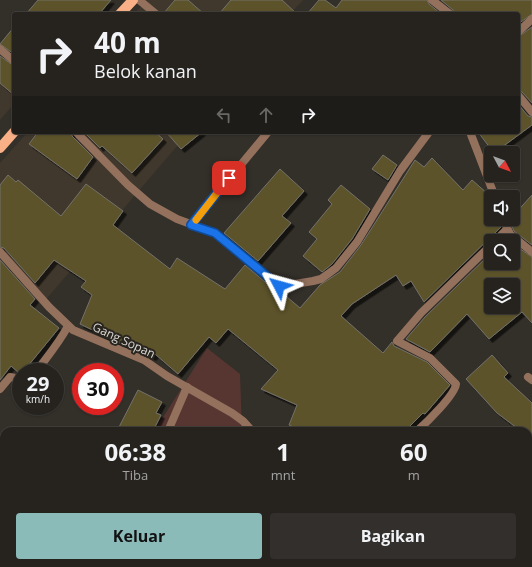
<!DOCTYPE html>
<html lang="id">
<head>
<meta charset="utf-8">
<style>
  :root { --surface:#26231f; --page:#322f2c; --text:#f1f3f6; --muted:#a4a4a4; --line:#42403d; --accent:#8bbbb9 }
  body { margin:0; font-family:"Open Sans",sans-serif; background:var(--page); color:var(--text); height:100vh; display:flex; flex-direction:column; font-size:15px; white-space:nowrap }
  * { box-sizing:border-box; margin:0 }
  p { font-size:13px; color:var(--muted) }
  .icon { flex:none; width:22px; height:22px; fill:none; stroke:currentColor; stroke-width:2; stroke-linecap:round; stroke-linejoin:round }
  .map { position:relative; flex:1; overflow:hidden }
  .side { position:absolute; left:0px; top:427px; width:532px; height:140px; display:flex; flex-direction:column; background:var(--surface); border-radius:12px 12px 0 0; box-shadow:0 1px 3px #0004,0 0 0 1px var(--line) }
  .side>* { flex:none }
  .hud { position:absolute; left:12px; top:12px; width:508px; height:122px; border-radius:4px; box-shadow:0 1px 3px #0004,0 0 0 1px var(--line); background:#26231f; color:var(--text); overflow:hidden }
  .needle { width:26px; rotate:131deg }
  .buttons { position:absolute; left:484px; top:146px; display:grid; gap:8px }
  .buttons a { display:grid; place-items:center; width:36px; height:36px; border-radius:4px; background:var(--surface); box-shadow:0 1px 3px #0004,0 0 0 1px var(--line); font-size:20px }
  .speed { position:absolute; left:12px; top:363px; display:flex; gap:8px; font-size:20px; font-weight:700; text-align:center }
  .speed>* { display:grid; place-content:center; width:52px; height:52px; border-radius:50%; background:var(--surface); box-shadow:0 1px 3px #0004,0 0 0 1px var(--line); line-height:1 }
  .speed small { font-size:10px; font-weight:400 }
  .speed .limit { border:6px solid #d22; background:#fff; color:#111 }
  .pin { position:absolute; display:grid; place-items:center; width:34px; height:34px; color:#fff; margin:-17px; border-radius:8px; box-shadow:0 2px 6px #0006 }
  .me { position:absolute; width:44px; margin:-22px; rotate:309deg; stroke-linejoin:round; filter:drop-shadow(0 0 3px #0008) }
  .turn { display:flex; align-items:center; gap:14px; height:84px; padding:0 16px; font-size:18px }
  .turn .icon { width:52px; height:52px; stroke-width:2.5 }
  .turn b { display:block; font-size:28px; line-height:34px }
  .lanes { display:flex; align-items:center; height:38px; padding:0 16px; background:#0003; justify-content:center; gap:20px; direction:ltr }
  .lanes .off { opacity:.35 }
  .eta { display:flex; justify-content:space-evenly; align-items:center; height:68px; text-align:center }
  .eta b { font-size:24px; font-weight:700; line-height:28px }
  .cta { display:flex; gap:8px; margin-top:auto; padding:8px 16px }
  .cta a { flex:1; height:46px; border-radius:4px; background:var(--accent); color:#111; font-size:16px; font-weight:700; line-height:46px; text-align:center }
  .cta a+a { background:var(--page); color:var(--text) }
  .map>svg:first-child { display:block }
  .built { fill:#41382d }
  .green { fill:#573632 }
  .building { fill:#5b522a; stroke:#74726a; fill-rule:evenodd; filter:url(#shadow) }
  .lines { fill:none; stroke-linecap:round; stroke-linejoin:round }
  .street { stroke:#94715d; stroke-width:8 }
  .primary { stroke:#f9b087; stroke-width:10 }
  .route-casing { stroke:#114b97; stroke-width:10 }
  .route { stroke:#1a73e8; stroke-width:7 }
  .slow { stroke:#f59e0b; stroke-width:7 }
  .labels { text-anchor:middle; dominant-baseline:central; stroke-width:4; stroke-linejoin:round; paint-order:stroke }
  .street-label { font-size:12px; fill:#d8d5d2; stroke:#29251f }
</style>
</head>
<body>
<div class="map">
<svg width="532" height="567" viewBox="0 0 532 567">
  <defs>
    <filter id="shadow"><feDropShadow dx="3.5" dy="3.5" stdDeviation="0" flood-color="#0009"/></filter>
  </defs>
  <rect width="100%" height="100%" fill="#332f29"/>
  <!-- built -->
  <g class="built">
    <polygon points="147,0 303,0 290,14 134,14"/>
    <polygon points="0,56 14,68 14,104 0,120"/>
    <polygon points="28,132 189,132 42,304 0,265 0,163"/>
  </g>
  <!-- green -->
  <g class="green">
    <polygon points="207,348 240,374 242,431 157,431 155,430"/>
    <polygon points="97,563 257,563 255,567 94,567"/>
  </g>
  <!-- building -->
  <g class="building">
    <polygon points="38,0 111,0 99,14 26,14"/>
    <polygon points="175,0 188,0 204,14 163,14"/>
    <polygon points="231,0 282,0 297,14 219,14"/>
    <polygon points="319,0 325,0 336,8 342,0 427,0 429,4 441,14 307,14"/>
    <polygon points="441,0 532,0 532,14 518,24 518,14 455,14 453,10"/>
    <polygon points="14,27 14,54 0,44"/>
    <polygon points="532,27 532,103 522,92 518,90 518,37"/>
    <polygon points="0,56 14,66 14,95 0,83"/>
    <polygon points="518,104 528,116 532,117 532,125 494,153 478,132 518,132"/>
    <polygon points="38,132 71,132 72,136 93,157 77,179 29,144"/>
    <polygon points="84,132 155,132 163,139 132,173 102,146 100,148"/>
    <polygon points="166,132 202,132 181,149"/>
    <polygon points="383,155 397,165 388,180 372,169"/>
    <polygon points="432,158 463,190 472,180 488,194 491,201 491,219 498,219 501,227 424,302 411,281 403,286 396,275 352,304 341,316 383,353 392,342 394,346 427,362 450,385 425,414 423,413 405,431 303,431 289,425 297,405 261,389 278,370 228,329 216,343 209,337 178,374 155,354 153,357 128,347 80,324 92,295 81,287 86,281 54,260 35,283 4,248 0,247 0,185 8,175 16,182 18,180 61,216 86,184 123,211 113,225 170,269 177,258 225,289 245,265 271,287 280,291 300,308 320,285 340,272 361,245 415,160 424,167"/>
    <polygon points="280,169 304,191 282,216 291,223 258,261 224,233"/>
    <polygon points="341,185 370,209 352,239 332,264 322,272 303,256 317,239 309,232 332,204 328,200"/>
    <polygon points="532,195 532,245 514,231 509,219 513,219 513,216"/>
    <path d="M 513,244 L 532,257 L 532,323 L 522,312 L 489,339 L 467,314 L 430,352 L 406,339 L 425,317 L 491,253 L 491,263 L 513,263 ZM 491,285 L 513,285 L 513,307 L 491,307 Z"/>
    <polygon points="0,260 35,299 30,305 59,328 23,372 19,373 11,366 0,380"/>
    <polygon points="492,355 508,373 504,377 532,403 532,440 528,436 528,431 521,431 497,413 466,379"/>
    <polygon points="138,390 162,402 156,413 161,415 153,431 117,431"/>
  </g>
  <g class="lines">
    <!-- street -->
    <g class="street">
      <polyline points="139,0 156,14"/>
      <polyline points="432,0 450,14"/>
      <polyline points="518,32 532,19"/>
      <polyline points="0,49 14,61"/>
      <polyline points="518,95 532,112"/>
      <polyline points="76,132 128,185 150,204 177,219 215,233 275,283 283,286 313,281 321,279 336,268 357,242 400,171 429,132"/>
      <polyline points="470,132 495,197"/>
      <polyline points="503,219 510,234 532,252"/>
      <polyline points="191,225 268,132"/>
      <polyline points="495,241 507,229"/>
      <polyline points="0,252 49,307 73,330 144,360 167,376 232,413 243,421 252,431"/>
      <path d="M 36,372 C 47,357 59,343 68,326"/>
      <polyline points="528,377 532,380"/>
      <polyline points="0,389 10,377 21,379"/>
      <polyline points="168,431 187,387"/>
      <path d="M 417,431 C 426,423 455,395 456,384 L 430,358 L 397,341 L 421,313 L 491,245"/>
      <polyline points="0,511 4,517"/>
      <polyline points="528,553 532,549"/>
      <polyline points="0,558 4,553"/>
      <polyline points="331,563 335,567"/>
      <polyline points="388,563 392,567"/>
      <polyline points="258,567 261,563"/>
      <polyline points="347,567 351,563"/>
      <polyline points="516,567 520,563"/>
    </g>
    <!-- primary -->
    <g class="primary">
      <polyline points="120,14 133,0"/>
      <polyline points="0,148 14,132"/>
    </g>
  </g>
  <g class="lines">
    <defs>
      <polyline id="route" points="229,178 191,225 215,233 279,286"/>
    </defs>
    <!-- route casing -->
    <use href="#route" class="route-casing"/>
    <!-- route -->
    <use href="#route" class="route"/>
    <!-- slow -->
    <polyline class="slow" points="196,220 217,193"/>
  </g>
  <g class="labels">
    <!-- street labels -->
    <g class="street-label">
      <text transform="translate(124 340) rotate(25)">Gang Sopan</text>
    </g>
  </g>
</svg>
<div class="buttons">
<a><svg class="needle" viewBox="-14 -14 28 28"><path d="M0-13l5 13h-10z" fill="#e53935"/><path d="M0 13l5-13h-10z" fill="#a4a4a4"/></svg></a>
<a><svg class="icon" aria-label="sound" viewBox="0 0 24 24"><path d="M4 9h4l5-4v14l-5-4H4zM17 9q2 3 0 6"/></svg></a>
<a><svg class="icon" aria-label="search" viewBox="0 0 24 24"><circle cx="10" cy="10" r="6"/><path d="M15 15l6 6"/></svg></a>
<a><svg class="icon" aria-label="layers" viewBox="0 0 24 24"><path d="M12 4l9 5-9 5-9-5zM3 14l9 5 9-5"/></svg></a>
</div>
<div class="speed"><div>29<small>km/h</small></div><div class="limit">30</div></div>
<div class="pin" style="left:229px;top:178px;background:#d93025"><svg class="icon" aria-label="arrive" viewBox="0 0 24 24"><path d="M6 21V4h12l-3 4 3 4H6"/></svg></div>
<svg class="me" style="left:279px;top:286px" viewBox="-20 -20 40 40"><path d="M0-17L14 15 0 8-14 15z" fill="#1a73e8" stroke="#fff" stroke-width="4"/></svg>
<div class="hud">
<div class="turn"><svg class="icon" aria-label="right" viewBox="0 0 24 24"><path d="M7 20v-9h11M14 6l5 5-5 5"/></svg><div><b>40 m</b>Belok kanan</div></div>
<div class="lanes"><svg class="icon off" aria-label="left" viewBox="0 0 24 24"><path d="M17 20v-9H6M10 6l-5 5 5 5"/></svg><svg class="icon off" aria-label="ahead" viewBox="0 0 24 24"><path d="M12 20V5M6 11l6-6 6 6"/></svg><svg class="icon" aria-label="right" viewBox="0 0 24 24"><path d="M7 20v-9h11M14 6l5 5-5 5"/></svg></div>
</div>
<section class="side">
<div class="eta">
<div><b>06:38</b><p>Tiba</p></div>
<div><b>1</b><p>mnt</p></div>
<div><b>60</b><p>m</p></div>
</div>
<div class="cta"><a>Keluar</a><a>Bagikan</a></div>
</section>
</div>
</body>
</html>
